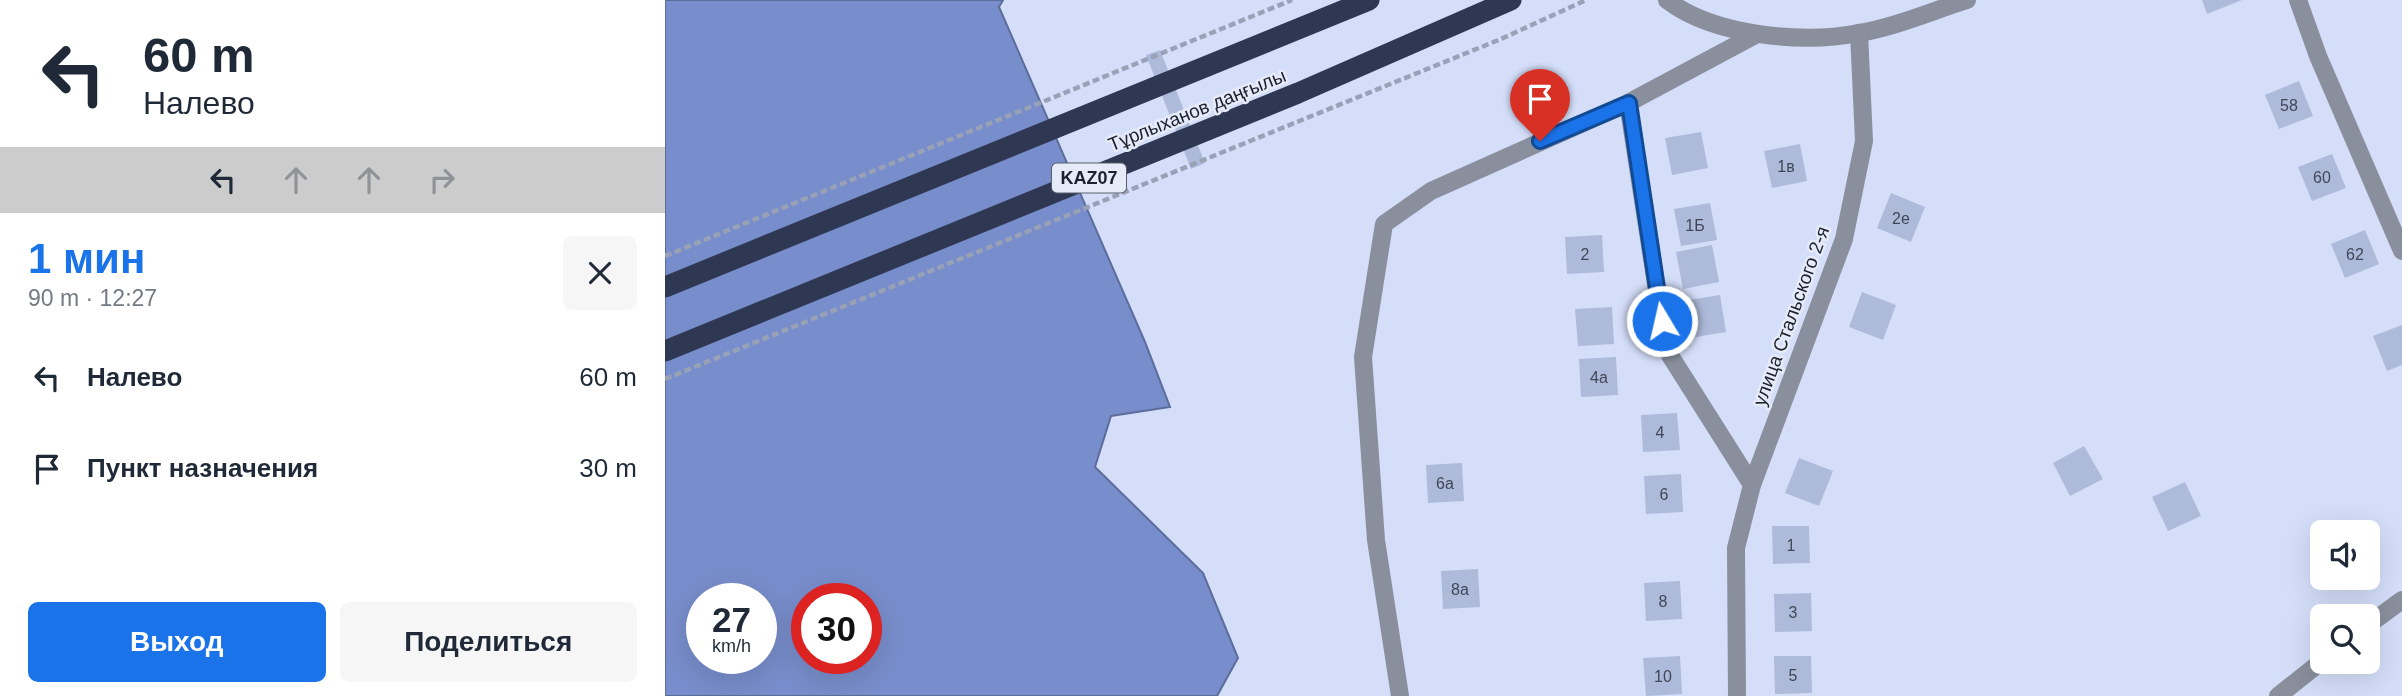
<!DOCTYPE html>
<html lang="ru">
<head>
<meta charset="utf-8">
<style>
  :root { --surface:#fff; --page:#f6f6f7; --text:#1f2937; --muted:#747a83; --accent:#1a73e8 }
  body { margin:0; font-family:Helvetica,sans-serif; background:var(--page); color:var(--text); height:100vh; display:flex; flex-direction:column; font-size:26px; white-space:nowrap }
  * { box-sizing:border-box; margin:0 }
  p { font-size:23px; color:var(--muted) }
  .icon { flex:none; width:38px; height:38px; fill:none; stroke:currentColor; stroke-width:2; stroke-linecap:round; stroke-linejoin:round }
  .map { position:relative; flex:1; overflow:hidden }
  .side { display:flex; flex-direction:column; background:var(--surface); width:665px }
  .side>* { flex:none }
  .hud { background:#fff; color:var(--text); overflow:hidden }
  .controls { position:absolute; left:1645px; top:520px; display:grid; gap:14px }
  .controls a { display:grid; place-items:center; width:70px; height:70px; border-radius:10px; background:var(--surface); box-shadow:0 7px 28px #0002; font-size:35px }
  .speed { position:absolute; left:21px; top:583px; display:flex; gap:14px; font-size:35px; font-weight:700; text-align:center }
  .speed>* { display:grid; place-content:center; width:91px; height:91px; border-radius:50%; background:var(--surface); box-shadow:0 7px 28px #0002; line-height:1 }
  .speed small { font-size:18px; font-weight:400 }
  .speed .limit { border:10px solid #d22; background:#fff; color:#111 }
  .pin { position:absolute; display:grid; place-items:center; width:60px; height:60px; color:#fff; margin:-72px -30px; border-radius:50% 50% 50% 0; rotate:-45deg; box-shadow:0 0 7px #0007 }
  .pin .icon { rotate:45deg }
  .me { position:absolute; width:77px; margin:-38px; rotate:351deg; stroke-linejoin:round; filter:drop-shadow(0 0 5px #0008) }
  .turn { display:flex; align-items:center; gap:24px; height:147px; padding:0 28px; font-size:32px }
  .turn .icon { width:91px; height:91px; stroke-width:2.5 }
  .turn b { display:block; font-size:49px; line-height:60px }
  .lanes { display:flex; align-items:center; height:66px; padding:0 28px; background:#0003; justify-content:center; gap:35px; direction:ltr }
  .lanes .off { opacity:.35 }
  .round { display:grid; place-items:center; flex:none; width:74px; height:74px; border-radius:10px; background:var(--page) }
  .overview { display:flex; align-items:center; justify-content:space-between; height:119px; padding:0 28px }
  h1 { font-size:42px; font-weight:700; line-height:52px; color:var(--accent) }
  .primary-button { display:flex; gap:14px; margin-top:auto; padding:14px 28px }
  .primary-button a { flex:1; height:80px; border-radius:10px; background:var(--accent); color:#fff; font-size:28px; font-weight:700; line-height:80px; text-align:center }
  .primary-button a+a { background:var(--page); color:var(--text) }
  ul { padding:0; list-style:none }
  li { display:flex; align-items:center; gap:21px; height:91px; padding:0 28px }
  li div { flex:1 }
  li b { display:block; font-size:26px }
  li em { font-style:normal }
  main { display:flex; flex:1; min-height:0 }
  .map>svg:first-child { display:block }
  .water { fill:#788dcb; stroke:#5c6d9c; stroke-width:2; fill-rule:evenodd }
  .building { fill:#aebada }
  .lines { fill:none; stroke-linecap:round; stroke-linejoin:round }
  .path { stroke:#99a1b7; stroke-width:4.5; stroke-dasharray:7 3.5; stroke-linecap:butt }
  .minor { stroke:#8a8f9d; stroke-width:18 }
  .highway { stroke:#2f3853; stroke-width:21 }
  .route-casing { stroke:#114b97; stroke-width:18 }
  .route { stroke:#1a73e8; stroke-width:12 }
  .labels { text-anchor:middle; dominant-baseline:central; stroke-width:5; stroke-linejoin:round; paint-order:stroke }
  .number-label { font-size:16px; fill:#404758 }
  .shield { fill:#e6ebf9; stroke:#595e6a; stroke-width:2 }
  .shield-label { font-size:18px; font-weight:bold; fill:#1c212d }
  .street-label { font-size:19px; fill:#1c212d; stroke:#e6ebf9 }
</style>
</head>
<body>
<main>
<section class="side">
<div class="hud">
<div class="turn"><svg class="icon" aria-label="left" viewBox="0 0 24 24"><path d="M17 20v-9H6M10 6l-5 5 5 5"/></svg><div><b>60 m</b>Налево</div></div>
<div class="lanes"><svg class="icon" aria-label="left" viewBox="0 0 24 24"><path d="M17 20v-9H6M10 6l-5 5 5 5"/></svg><svg class="icon off" aria-label="ahead" viewBox="0 0 24 24"><path d="M12 20V5M6 11l6-6 6 6"/></svg><svg class="icon off" aria-label="ahead" viewBox="0 0 24 24"><path d="M12 20V5M6 11l6-6 6 6"/></svg><svg class="icon off" aria-label="right" viewBox="0 0 24 24"><path d="M7 20v-9h11M14 6l5 5-5 5"/></svg></div>
</div>
<div class="overview"><div><h1>1 мин</h1><p>90 m · 12:27</p></div><a class="round"><svg class="icon" aria-label="close" viewBox="0 0 24 24"><path d="M6 6l12 12M18 6L6 18"/></svg></a></div>
<ul>
<li><svg class="icon" aria-label="left" viewBox="0 0 24 24"><path d="M17 20v-9H6M10 6l-5 5 5 5"/></svg><div><b>Налево</b></div><em>60 m</em></li>
<li><svg class="icon" aria-label="arrive" viewBox="0 0 24 24"><path d="M6 21V4h12l-3 4 3 4H6"/></svg><div><b>Пункт назначения</b></div><em>30 m</em></li>
</ul>
<div class="primary-button"><a>Выход</a><a>Поделиться</a></div>
</section>
<div class="map">
<svg width="1737" height="696" viewBox="0 0 1737 696">
  <rect width="100%" height="100%" fill="#d4def9"/>
  <!-- water -->
  <path class="water" d="M 0,0 L 338,0 L 334,7 L 480,342 L 505,407 L 446,416 L 430,467 L 538,573 L 573,658 L 552,696 L 0,696 ZM 37,598 L 96,598 L 96,658 L 37,658 ZM 142,598 L 201,598 L 201,658 L 142,658 Z"/>
  <!-- building -->
  <g class="building">
    <polygon points="1537,0 1577,0 1542,14"/>
    <polygon points="495,50 540,163 526,169 481,55"/>
    <polygon points="1634,81 1648,116 1614,129 1600,95"/>
    <polygon points="1036,132 1043,168 1007,175 1000,138"/>
    <polygon points="1135,144 1142,181 1107,188 1099,151"/>
    <polygon points="1667,154 1681,188 1647,201 1633,167"/>
    <polygon points="1226,193 1260,207 1246,242 1212,228"/>
    <polygon points="1045,203 1052,240 1016,246 1009,209"/>
    <polygon points="1700,230 1714,264 1680,278 1666,244"/>
    <polygon points="937,235 939,272 902,274 900,237"/>
    <polygon points="1047,245 1054,282 1018,289 1011,252"/>
    <polygon points="1197,292 1231,305 1218,340 1184,327"/>
    <polygon points="1055,295 1061,332 1025,338 1018,301"/>
    <polygon points="947,307 949,344 913,346 910,309"/>
    <polygon points="1737,325 1737,365 1722,371 1708,336"/>
    <polygon points="951,357 953,395 916,397 914,359"/>
    <polygon points="1012,413 1015,450 978,452 976,415"/>
    <polygon points="1419,446 1438,479 1405,496 1388,463"/>
    <polygon points="1134,458 1168,471 1154,506 1120,493"/>
    <polygon points="797,463 799,501 763,503 761,465"/>
    <polygon points="1016,474 1018,512 981,514 979,476"/>
    <polygon points="1520,482 1536,516 1503,531 1487,497"/>
    <polygon points="1107,526 1144,526 1145,563 1108,564"/>
    <polygon points="813,569 815,607 778,609 776,571"/>
    <polygon points="1015,581 1017,619 981,621 979,583"/>
    <polygon points="1146,593 1147,631 1110,632 1109,594"/>
    <polygon points="1015,656 1017,694 981,696 978,658"/>
    <polygon points="1109,656 1146,656 1147,693 1110,694"/>
  </g>
  <g class="lines">
    <!-- path -->
    <g class="path">
      <polyline points="0,256 627,0"/>
      <polyline points="0,379 836,39 921,0"/>
    </g>
    <!-- minor -->
    <g class="minor">
      <path d="M 1002,0 C 1049,36 1138,44 1194,33 C 1230,27 1267,11 1302,0"/>
      <polyline points="1633,0 1653,56 1737,251"/>
      <polyline points="963,103 1001,349 1087,485"/>
      <polyline points="1703,625 1737,600"/>
      <polyline points="735,696 711,540 698,357 719,224 766,191 963,103 1092,34"/>
      <polyline points="1072,696 1071,548 1087,485 1179,239 1199,141 1194,33"/>
      <polyline points="1613,696 1657,661"/>
    </g>
    <!-- highway -->
    <g class="highway">
      <polyline points="0,287 704,0"/>
      <polyline points="0,351 633,93 846,0"/>
    </g>
  </g>
  <g class="lines">
    <defs>
      <polyline id="route" points="875,141 964,103 997,321"/>
    </defs>
    <!-- route casing -->
    <use href="#route" class="route-casing"/>
    <!-- route -->
    <use href="#route" class="route"/>
  </g>
  <g class="labels">
    <!-- number labels -->
    <g class="number-label">
      <text x="1624" y="105">58</text>
      <text x="1121" y="166">1в</text>
      <text x="1657" y="177">60</text>
      <text x="1236" y="218">2е</text>
      <text x="1030" y="225">1Б</text>
      <text x="920" y="254">2</text>
      <text x="1690" y="254">62</text>
      <text x="934" y="377">4а</text>
      <text x="995" y="432">4</text>
      <text x="780" y="483">6а</text>
      <text x="999" y="494">6</text>
      <text x="1126" y="545">1</text>
      <text x="795" y="589">8а</text>
      <text x="998" y="601">8</text>
      <text x="1128" y="612">3</text>
      <text x="1128" y="675">5</text>
      <text x="998" y="676">10</text>
    </g>
    <!-- shield labels -->
    <rect class="shield" x="387" y="163.5" width="74" height="29" rx="5"/>
    <g class="shield-label">
      <text x="424" y="178">KAZ07</text>
    </g>
    <!-- street labels -->
    <g class="street-label">
      <text transform="translate(532 110) rotate(-22)">Тұрлыханов даңғылы</text>
      <text transform="translate(1126 316) rotate(-70)">улица Стальского 2-я</text>
    </g>
  </g>
</svg>
<div class="controls">
<a><svg class="icon" aria-label="sound" viewBox="0 0 24 24"><path d="M4 9h4l5-4v14l-5-4H4zM17 9q2 3 0 6"/></svg></a>
<a><svg class="icon" aria-label="search" viewBox="0 0 24 24"><circle cx="10" cy="10" r="6"/><path d="M15 15l6 6"/></svg></a>
</div>
<div class="speed"><div>27<small>km/h</small></div><div class="limit">30</div></div>
<div class="pin" style="left:875px;top:141px;background:#d93025"><svg class="icon" aria-label="arrive" viewBox="0 0 24 24"><path d="M6 21V4h12l-3 4 3 4H6"/></svg></div>
<svg class="me" style="left:997px;top:321px" viewBox="-20 -20 40 40"><circle r="17" fill="#1a73e8" stroke="#fff" stroke-width="3"/><path d="M0-11L8 9 0 5-8 9z" fill="#fff"/></svg>
</div>
</main>
</body>
</html>
